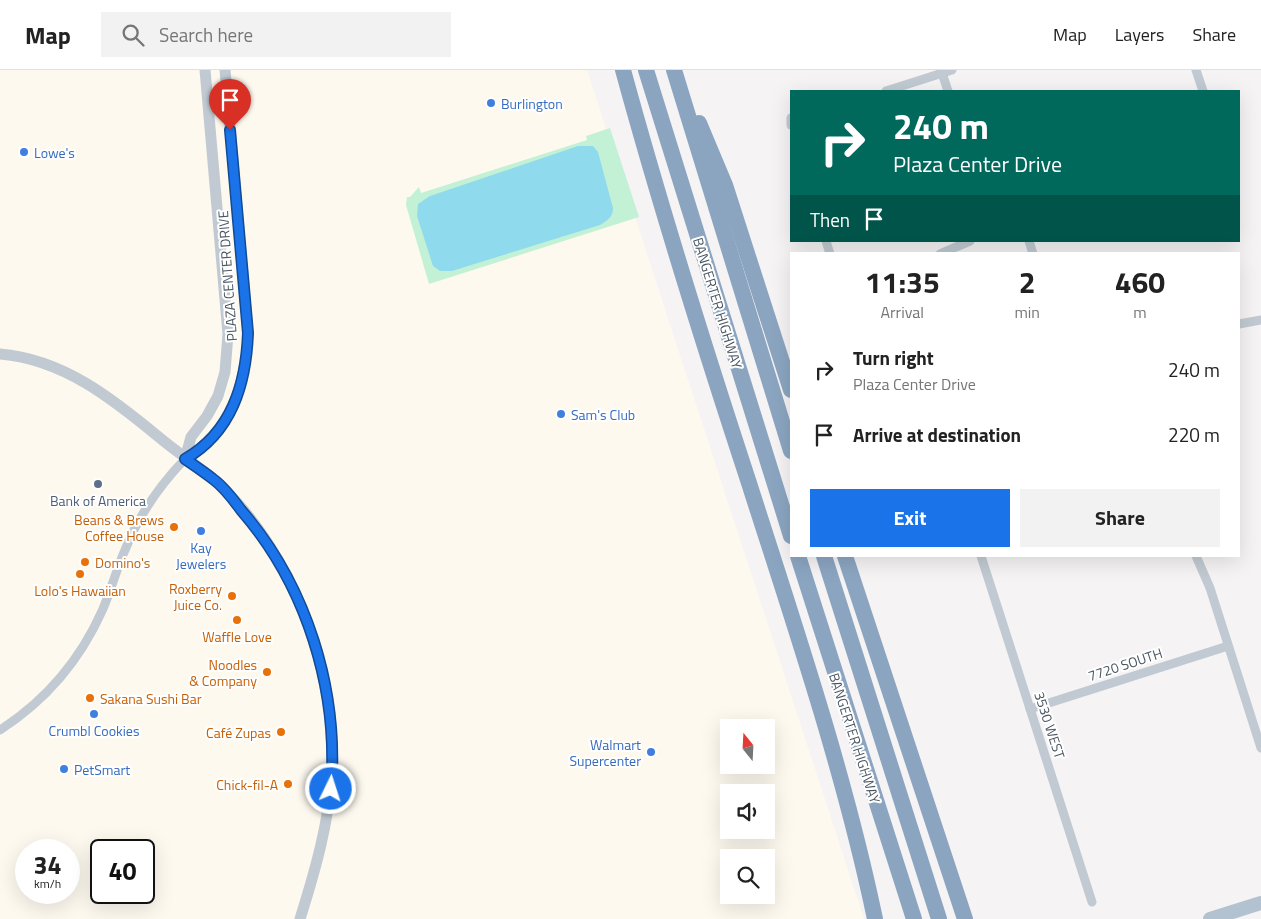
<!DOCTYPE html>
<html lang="en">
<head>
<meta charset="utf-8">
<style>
  :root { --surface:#fff; --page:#f2f2f2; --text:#222; --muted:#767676; --line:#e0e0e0; --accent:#1a73e8 }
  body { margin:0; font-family:"Titillium Web",sans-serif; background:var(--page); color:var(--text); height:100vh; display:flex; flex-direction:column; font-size:19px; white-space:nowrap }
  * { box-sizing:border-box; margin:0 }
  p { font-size:16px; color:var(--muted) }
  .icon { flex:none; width:28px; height:28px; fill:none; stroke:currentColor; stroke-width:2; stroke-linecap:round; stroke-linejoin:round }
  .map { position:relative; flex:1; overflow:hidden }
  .panel { position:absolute; left:790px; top:182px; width:450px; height:305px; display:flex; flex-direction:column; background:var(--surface); border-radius:0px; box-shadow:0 5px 20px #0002 }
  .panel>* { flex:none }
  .hud { position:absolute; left:790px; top:20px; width:450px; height:152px; border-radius:0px; box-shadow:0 5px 20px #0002; background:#00695c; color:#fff; overflow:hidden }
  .needle { width:32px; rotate:342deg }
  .fabs { position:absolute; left:720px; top:649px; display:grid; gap:10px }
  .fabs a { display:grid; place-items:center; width:55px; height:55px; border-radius:0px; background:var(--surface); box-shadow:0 5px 20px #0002; font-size:25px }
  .speed { position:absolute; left:15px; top:769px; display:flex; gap:10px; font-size:25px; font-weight:700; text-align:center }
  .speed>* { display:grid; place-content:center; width:65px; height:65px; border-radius:50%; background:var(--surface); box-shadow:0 5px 20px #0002; line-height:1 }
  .speed small { font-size:12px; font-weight:400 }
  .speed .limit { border:2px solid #111; border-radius:8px; background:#fff; color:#111 }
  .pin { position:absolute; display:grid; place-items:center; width:42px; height:42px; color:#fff; margin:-51px -21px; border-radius:50% 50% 50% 0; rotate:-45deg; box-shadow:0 0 5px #0007 }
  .pin .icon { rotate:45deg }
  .me { position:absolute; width:55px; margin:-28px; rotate:4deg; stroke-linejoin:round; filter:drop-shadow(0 0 4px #0008) }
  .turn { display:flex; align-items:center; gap:18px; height:105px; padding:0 20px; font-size:22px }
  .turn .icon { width:65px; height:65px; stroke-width:2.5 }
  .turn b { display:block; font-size:35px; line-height:42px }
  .then { display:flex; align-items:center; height:48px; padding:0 20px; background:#0003; gap:10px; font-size:19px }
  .eta { display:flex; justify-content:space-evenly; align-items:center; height:85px; text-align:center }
  .eta b { font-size:30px; font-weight:700; line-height:35px }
  .button { display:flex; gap:10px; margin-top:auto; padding:10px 20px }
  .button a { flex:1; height:58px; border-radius:0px; background:var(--accent); color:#fff; font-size:20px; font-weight:700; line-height:58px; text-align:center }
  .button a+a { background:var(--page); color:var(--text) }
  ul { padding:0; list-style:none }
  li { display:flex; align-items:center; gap:15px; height:65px; padding:0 20px }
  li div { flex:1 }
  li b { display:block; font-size:19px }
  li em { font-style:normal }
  header { display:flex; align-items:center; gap:30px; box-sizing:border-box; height:70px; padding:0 25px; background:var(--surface); border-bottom:1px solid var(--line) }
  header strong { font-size:24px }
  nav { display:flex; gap:28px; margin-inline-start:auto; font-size:18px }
  .search { width:350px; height:45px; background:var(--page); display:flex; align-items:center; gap:12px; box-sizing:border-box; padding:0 18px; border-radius:0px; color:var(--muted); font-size:19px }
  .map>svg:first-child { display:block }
  .commercial { fill:#fdf9ef; fill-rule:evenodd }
  .green { fill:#c3f1d5 }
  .water { fill:#90daee }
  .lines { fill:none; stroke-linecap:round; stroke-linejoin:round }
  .minor { stroke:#c1cad2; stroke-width:9 }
  .tertiary { stroke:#c1cad2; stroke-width:11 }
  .primary { stroke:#b3c2d1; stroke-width:14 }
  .motorway { stroke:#8ba5c1; stroke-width:16 }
  .route-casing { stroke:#114b97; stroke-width:12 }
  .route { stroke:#1a73e8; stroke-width:9 }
  .shop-dot { fill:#3f7fe0; stroke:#fff; stroke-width:2 }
  .service-dot { fill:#5c6f8a; stroke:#fff; stroke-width:2 }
  .food-dot { fill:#e8710a; stroke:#fff; stroke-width:2 }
  .labels { text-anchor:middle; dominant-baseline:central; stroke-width:4; stroke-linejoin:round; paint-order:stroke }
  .shop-label { font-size:14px; fill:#366cbe; stroke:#fff; text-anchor:start }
  .street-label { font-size:14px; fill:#4a5661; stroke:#fff }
  .service-label { font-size:14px; fill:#4e5e75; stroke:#fff }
  .food-label { font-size:14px; fill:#c56008; stroke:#fff; text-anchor:end }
</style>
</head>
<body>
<header>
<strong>Map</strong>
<div class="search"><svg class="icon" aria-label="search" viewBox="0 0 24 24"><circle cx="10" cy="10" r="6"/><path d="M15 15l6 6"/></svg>Search here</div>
<nav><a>Map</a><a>Layers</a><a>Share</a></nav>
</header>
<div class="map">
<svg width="1261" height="849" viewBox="0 0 1261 849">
  <rect width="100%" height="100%" fill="#f5f3f3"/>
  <!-- commercial -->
  <path class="commercial" d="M 0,0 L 587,0 L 864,849 L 0,849 ZM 729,658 L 766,658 L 766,695 L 729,695 ZM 729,722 L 766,722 L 766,760 L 729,760 ZM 26,780 L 69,780 L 69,822 L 26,822 ZM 101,780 L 144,780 L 144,822 L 101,822 ZM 729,788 L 766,788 L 766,825 L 729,825 Z"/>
  <!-- green -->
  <polygon class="green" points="610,58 639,147 429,214 406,135 407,127 410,127 419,117 421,123 587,70 586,66"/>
  <!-- water -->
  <path class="water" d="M 578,76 L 593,76 L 598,82 L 613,138 C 613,147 608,150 600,155 L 452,201 L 440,201 L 433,196 L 417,146 L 418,134 L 430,126 Z"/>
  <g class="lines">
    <!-- minor -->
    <g class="minor">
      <polyline points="941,0 948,21"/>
      <polyline points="1196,0 1203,21"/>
      <polyline points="886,21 952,0"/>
      <polyline points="791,48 791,55"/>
      <polyline points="826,171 830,184"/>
      <polyline points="1029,171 1033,184"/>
      <polyline points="940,184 970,171"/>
      <polyline points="1239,254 1261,250"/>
      <polyline points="981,486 1092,832"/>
      <polyline points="1196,486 1210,518 1261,678"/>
      <polyline points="1030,639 1228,576"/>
      <path d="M 0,660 C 45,631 80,590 102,541 C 111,521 116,500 125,480 C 138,447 160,415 185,389"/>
    </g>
    <!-- tertiary -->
    <g class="tertiary">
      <path d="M 0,284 C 63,289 113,329 160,368 C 178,383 197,395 214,410 C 290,475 338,604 332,702 C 329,753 315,801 300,849"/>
      <path d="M 185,389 C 231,362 246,314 248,263 L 225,0"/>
      <polyline points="185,389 191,367 207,346 218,326 225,302 228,264 205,0"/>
    </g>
    <!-- primary -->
    <polyline class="primary" points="1210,849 1261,833"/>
    <!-- motorway -->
    <g class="motorway">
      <path d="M 623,0 C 661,139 704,276 749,413 C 795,557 844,701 875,849"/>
      <polyline points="646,0 791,466"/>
      <polyline points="674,0 791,381"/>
      <polyline points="699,53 725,115 791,320"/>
      <polyline points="798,486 914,849"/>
      <polyline points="824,486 939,849"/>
      <polyline points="845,486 965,849"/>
    </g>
  </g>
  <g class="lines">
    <defs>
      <path id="route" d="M 230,60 L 248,263 C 246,314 232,362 185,389 C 195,396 204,402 213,409 C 224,417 233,429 241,440 C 307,516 339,620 331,719"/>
    </defs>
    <!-- route casing -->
    <use href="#route" class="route-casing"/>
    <!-- route -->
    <use href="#route" class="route"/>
  </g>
  <!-- markers -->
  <g class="shop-dot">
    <circle cx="491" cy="33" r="5"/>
    <circle cx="24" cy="82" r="5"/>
    <circle cx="561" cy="344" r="5"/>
    <circle cx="201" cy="461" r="5"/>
    <circle cx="94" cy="644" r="5"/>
    <circle cx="651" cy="682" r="5"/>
    <circle cx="64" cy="699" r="5"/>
  </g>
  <circle class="service-dot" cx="98" cy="414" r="5"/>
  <g class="food-dot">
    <circle cx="174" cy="457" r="5"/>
    <circle cx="85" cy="492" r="5"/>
    <circle cx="80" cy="504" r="5"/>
    <circle cx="232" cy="526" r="5"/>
    <circle cx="237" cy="550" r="5"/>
    <circle cx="267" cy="602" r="5"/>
    <circle cx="90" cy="628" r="5"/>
    <circle cx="281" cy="662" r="5"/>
    <circle cx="288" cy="714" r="5"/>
  </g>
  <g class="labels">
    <!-- shop labels -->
    <g class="shop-label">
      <text x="501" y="33">Burlington</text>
      <text x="34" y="82">Lowe's</text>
      <text x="571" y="344">Sam's Club</text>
      <text x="201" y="477" text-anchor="middle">Kay<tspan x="201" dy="16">Jewelers</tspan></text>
      <text x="94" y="660" text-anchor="middle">Crumbl Cookies</text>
      <text x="641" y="674" text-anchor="end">Walmart<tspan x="641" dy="16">Supercenter</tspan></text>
      <text x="74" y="699">PetSmart</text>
    </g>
    <!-- street labels -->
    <g class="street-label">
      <text transform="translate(227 206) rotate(-94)">PLAZA CENTER DRIVE</text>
      <text transform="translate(718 233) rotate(73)">BANGERTER HIGHWAY</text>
      <text transform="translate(1125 594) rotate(-18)">7720 SOUTH</text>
      <text transform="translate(1050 655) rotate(72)">3530 WEST</text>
      <text transform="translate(855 668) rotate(72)">BANGERTER HIGHWAY</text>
    </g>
    <!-- service labels -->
    <g class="service-label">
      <text x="98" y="430">Bank of America</text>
    </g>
    <!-- food labels -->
    <g class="food-label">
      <text x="164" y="449">Beans &amp; Brews<tspan x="164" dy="16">Coffee House</tspan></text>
      <text x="95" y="492" text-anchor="start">Domino's</text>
      <text x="222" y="518">Roxberry<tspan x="222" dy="16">Juice Co.</tspan></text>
      <text x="80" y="520" text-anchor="middle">Lolo's Hawaiian</text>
      <text x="237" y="566" text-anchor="middle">Waffle Love</text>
      <text x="257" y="594">Noodles<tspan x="257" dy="16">&amp; Company</tspan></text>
      <text x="100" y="628" text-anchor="start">Sakana Sushi Bar</text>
      <text x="271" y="662">Café Zupas</text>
      <text x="278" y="714">Chick-fil-A</text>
    </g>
  </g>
</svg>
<div class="fabs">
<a><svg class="needle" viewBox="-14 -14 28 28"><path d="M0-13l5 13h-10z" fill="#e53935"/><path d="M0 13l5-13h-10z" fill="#767676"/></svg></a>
<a><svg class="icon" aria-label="sound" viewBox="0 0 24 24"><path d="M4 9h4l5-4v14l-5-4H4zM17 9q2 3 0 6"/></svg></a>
<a><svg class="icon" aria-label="search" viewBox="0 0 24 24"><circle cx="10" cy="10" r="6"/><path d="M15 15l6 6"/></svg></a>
</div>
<div class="speed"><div>34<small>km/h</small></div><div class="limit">40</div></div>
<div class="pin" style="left:230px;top:60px;background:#d93025"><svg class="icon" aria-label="arrive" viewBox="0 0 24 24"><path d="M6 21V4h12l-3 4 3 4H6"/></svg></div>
<svg class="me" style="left:331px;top:719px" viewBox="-20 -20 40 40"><circle r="17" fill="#1a73e8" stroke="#fff" stroke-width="3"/><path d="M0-11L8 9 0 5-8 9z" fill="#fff"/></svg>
<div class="hud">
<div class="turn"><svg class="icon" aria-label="right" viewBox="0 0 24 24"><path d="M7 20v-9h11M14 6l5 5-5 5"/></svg><div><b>240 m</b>Plaza Center Drive</div></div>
<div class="then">Then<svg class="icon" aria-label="arrive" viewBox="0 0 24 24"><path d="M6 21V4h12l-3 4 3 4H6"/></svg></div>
</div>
<section class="panel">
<div class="eta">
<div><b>11:35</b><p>Arrival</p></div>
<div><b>2</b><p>min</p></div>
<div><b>460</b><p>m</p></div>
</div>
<ul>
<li><svg class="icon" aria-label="right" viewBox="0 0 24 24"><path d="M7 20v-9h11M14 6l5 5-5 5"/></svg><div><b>Turn right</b><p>Plaza Center Drive</p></div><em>240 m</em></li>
<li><svg class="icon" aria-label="arrive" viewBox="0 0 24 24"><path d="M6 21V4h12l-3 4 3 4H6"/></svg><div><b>Arrive at destination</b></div><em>220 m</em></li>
</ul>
<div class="button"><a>Exit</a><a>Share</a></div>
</section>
</div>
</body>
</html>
